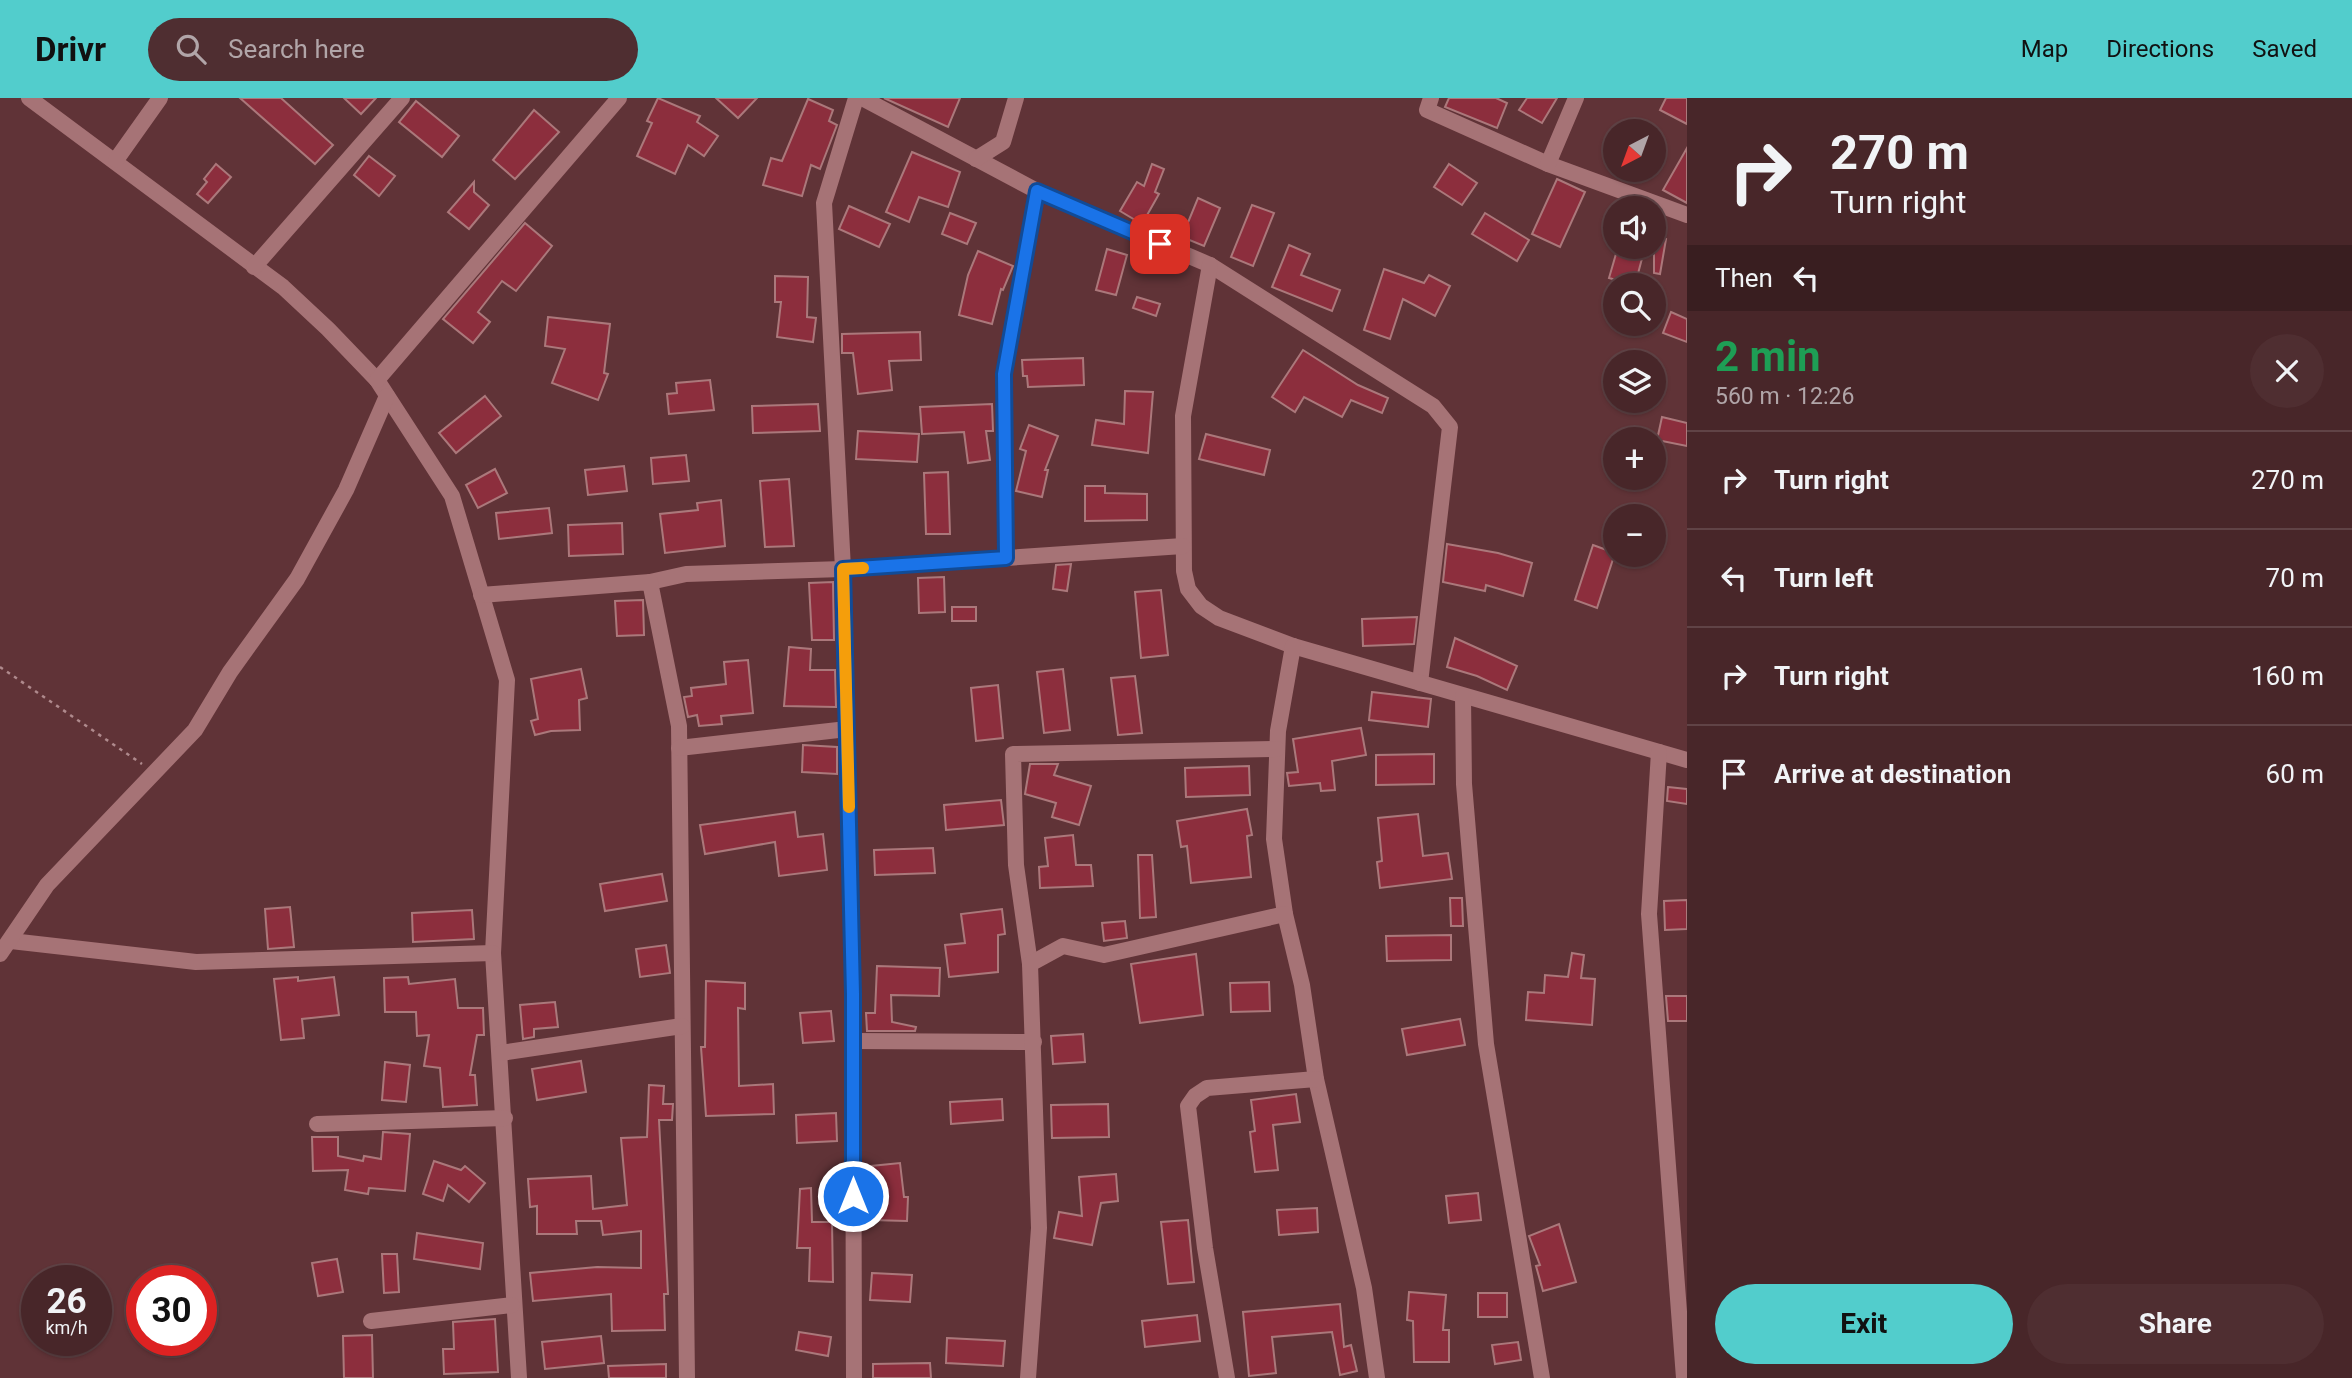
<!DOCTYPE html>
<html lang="en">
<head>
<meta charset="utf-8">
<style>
  :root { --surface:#482629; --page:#4f2e31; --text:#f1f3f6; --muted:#b1a5a8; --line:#604346; --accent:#52cdcc }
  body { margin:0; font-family:Roboto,sans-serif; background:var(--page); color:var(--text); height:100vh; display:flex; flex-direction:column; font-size:26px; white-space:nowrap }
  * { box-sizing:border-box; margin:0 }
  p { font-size:23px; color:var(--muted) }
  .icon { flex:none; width:38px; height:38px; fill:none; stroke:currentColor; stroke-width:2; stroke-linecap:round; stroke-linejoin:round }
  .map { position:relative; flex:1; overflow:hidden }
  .sheet { display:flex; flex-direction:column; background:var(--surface); width:665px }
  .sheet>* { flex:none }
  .guide { background:#482629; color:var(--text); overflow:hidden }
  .needle { width:46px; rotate:221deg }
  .controls { position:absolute; left:1603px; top:21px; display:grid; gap:14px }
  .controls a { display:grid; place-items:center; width:63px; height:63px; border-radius:50%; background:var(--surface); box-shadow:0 2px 5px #0004,0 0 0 2px var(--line); font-size:35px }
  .speed { position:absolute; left:21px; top:1167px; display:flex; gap:14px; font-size:35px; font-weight:700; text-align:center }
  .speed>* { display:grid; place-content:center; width:91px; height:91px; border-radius:50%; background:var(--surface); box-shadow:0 2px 5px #0004,0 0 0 2px var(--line); line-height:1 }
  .speed small { font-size:18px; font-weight:400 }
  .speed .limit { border:10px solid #d22; background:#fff; color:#111 }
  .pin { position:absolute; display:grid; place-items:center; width:60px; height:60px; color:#fff; margin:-30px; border-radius:14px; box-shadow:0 4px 10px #0006 }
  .me { position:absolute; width:77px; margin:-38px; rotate:0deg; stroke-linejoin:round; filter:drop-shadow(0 0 5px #0008) }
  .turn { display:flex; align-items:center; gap:24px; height:147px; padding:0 28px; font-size:32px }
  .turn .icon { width:91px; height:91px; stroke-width:2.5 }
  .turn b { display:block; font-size:49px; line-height:60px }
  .then { display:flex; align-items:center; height:66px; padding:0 28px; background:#0003; gap:14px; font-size:26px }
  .round { display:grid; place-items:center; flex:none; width:74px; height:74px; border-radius:37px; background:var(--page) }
  .summary { display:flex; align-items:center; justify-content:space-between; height:119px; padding:0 28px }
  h1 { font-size:42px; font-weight:700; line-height:52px; color:#1e9e55 }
  .cta { display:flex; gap:14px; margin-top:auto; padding:14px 28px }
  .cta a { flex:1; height:80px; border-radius:42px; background:var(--accent); color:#111; font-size:28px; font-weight:700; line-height:80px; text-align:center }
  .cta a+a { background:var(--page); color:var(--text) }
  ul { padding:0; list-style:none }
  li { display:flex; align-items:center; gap:21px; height:98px; padding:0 28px; border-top:2px solid var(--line) }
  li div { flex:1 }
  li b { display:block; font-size:26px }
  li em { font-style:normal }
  header { display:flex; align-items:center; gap:42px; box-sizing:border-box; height:98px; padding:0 35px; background:var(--accent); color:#111 }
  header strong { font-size:33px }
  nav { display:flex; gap:38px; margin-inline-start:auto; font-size:24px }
  .search { width:490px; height:63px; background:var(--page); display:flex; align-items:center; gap:18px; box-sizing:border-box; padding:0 24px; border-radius:38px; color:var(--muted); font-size:26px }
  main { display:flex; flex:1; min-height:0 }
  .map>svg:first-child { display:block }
  .building { fill:#8c2e3d; stroke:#ab787b; stroke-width:2 }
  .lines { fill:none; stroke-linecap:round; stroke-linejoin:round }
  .path { stroke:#af8a8d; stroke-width:2.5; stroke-dasharray:3.5 5; stroke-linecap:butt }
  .street { stroke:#a67376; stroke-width:16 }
  .route-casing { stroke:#114b97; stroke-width:18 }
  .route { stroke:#1a73e8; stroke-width:12 }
  .slow { stroke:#f59e0b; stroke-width:12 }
</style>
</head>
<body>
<header>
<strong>Drivr</strong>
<div class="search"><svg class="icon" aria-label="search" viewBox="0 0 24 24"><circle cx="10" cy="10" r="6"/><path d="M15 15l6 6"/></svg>Search here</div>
<nav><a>Map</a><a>Directions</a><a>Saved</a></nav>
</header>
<main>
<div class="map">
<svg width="1687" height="1280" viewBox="0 0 1687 1280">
  <rect width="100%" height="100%" fill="#603337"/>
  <!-- building -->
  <g class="building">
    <polygon points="240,0 281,0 333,47 315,66"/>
    <polygon points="344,0 376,0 361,16"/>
    <polygon points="658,0 700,18 697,24 718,38 704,58 688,47 675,76 637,58 652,25 647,23"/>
    <polygon points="716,0 757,0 738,20"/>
    <polygon points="884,0 960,0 948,29"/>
    <polygon points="1449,0 1496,0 1507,5 1497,30 1445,9"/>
    <polygon points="1527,0 1557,0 1542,25 1519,12"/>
    <polygon points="1666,0 1687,0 1687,26 1660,12"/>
    <polygon points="808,1 833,12 829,23 837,27 820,71 811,67 802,98 763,87 771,60 782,63"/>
    <polygon points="416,3 459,38 442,59 399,24"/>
    <polygon points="534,12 559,34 515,81 493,62"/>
    <polygon points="1687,50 1687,105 1663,92"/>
    <polygon points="912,54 960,74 948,109 919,99 909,124 886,114"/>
    <polygon points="369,58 395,78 379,98 354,77"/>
    <polygon points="216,66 231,79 208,105 197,96 207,84 204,81"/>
    <polygon points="1152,66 1164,71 1155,94 1159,96 1142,126 1120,113 1137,84 1144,88"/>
    <polygon points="1449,66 1477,85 1462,107 1434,89"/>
    <polygon points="1557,81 1585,94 1560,149 1532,136"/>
    <polygon points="474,84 474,94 489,107 469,131 448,114"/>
    <polygon points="1198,100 1220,110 1204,148 1182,139"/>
    <polygon points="1252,107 1274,115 1253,168 1231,159"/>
    <polygon points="849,108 890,126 879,149 839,131"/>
    <polygon points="950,115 976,125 967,146 942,136"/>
    <polygon points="1485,115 1529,142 1517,163 1472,136"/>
    <polygon points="525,125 552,148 516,193 502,183 478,214 490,224 473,245 443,221"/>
    <polygon points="1654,139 1666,141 1660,176 1654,175"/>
    <polygon points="1289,147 1310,156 1301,177 1340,192 1332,213 1272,189"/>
    <polygon points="1618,149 1645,149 1635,187 1609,180"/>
    <polygon points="1107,151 1127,157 1116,197 1096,192"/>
    <polygon points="978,153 1013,168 1003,192 1001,191 992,226 959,217 968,177"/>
    <polygon points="1384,171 1424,185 1429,177 1450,188 1435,218 1403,201 1390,241 1364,232"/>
    <polygon points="775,178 808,179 807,219 816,220 813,244 777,239 781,204 775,204"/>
    <polygon points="1137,199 1160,206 1156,218 1133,210"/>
    <polygon points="1671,214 1687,221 1687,244 1663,235"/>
    <polygon points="548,219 610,226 604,275 608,276 598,302 552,285 565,251 545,248"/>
    <polygon points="920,234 921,262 889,263 892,292 858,296 853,255 842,255 842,236"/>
    <polygon points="1303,252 1358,287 1388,300 1382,315 1351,302 1342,319 1304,299 1295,314 1272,299"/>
    <polygon points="1083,260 1084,287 1028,289 1027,278 1023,278 1022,262"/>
    <polygon points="710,282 714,312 669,316 667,296 677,295 676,285"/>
    <polygon points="1125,293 1153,294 1148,355 1092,347 1096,322 1124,326"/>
    <polygon points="485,298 501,318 456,355 439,335"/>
    <polygon points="818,306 820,333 753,335 752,308"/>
    <polygon points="992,306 993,333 986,333 990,362 968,365 964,334 922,336 920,309"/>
    <polygon points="1662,319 1687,325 1687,348 1657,342"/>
    <polygon points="1029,327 1058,338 1045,372 1048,372 1042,399 1016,393 1026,353 1020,351"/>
    <polygon points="858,333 919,336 917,364 856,361"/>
    <polygon points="1206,336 1270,352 1264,377 1199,361"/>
    <polygon points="686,357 689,383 653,386 651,360"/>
    <polygon points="624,368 627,393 588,397 585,372"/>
    <polygon points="495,371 507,395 478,410 466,387"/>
    <polygon points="948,374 950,436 926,436 924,375"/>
    <polygon points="789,381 794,448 765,449 760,383"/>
    <polygon points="1085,388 1105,388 1105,395 1147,396 1147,422 1085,423"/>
    <polygon points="721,402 725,448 665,455 660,416 698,412 697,405"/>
    <polygon points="549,410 552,435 499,441 496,415"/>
    <polygon points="622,425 623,456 569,458 568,427"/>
    <polygon points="1447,446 1498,455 1532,465 1523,498 1486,487 1485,493 1443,484"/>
    <polygon points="1593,447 1615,455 1597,510 1575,502"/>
    <polygon points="1071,466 1067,493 1053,491 1056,467"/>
    <polygon points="944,479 945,514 919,515 918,480"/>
    <polygon points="833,484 834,542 812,542 809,485"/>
    <polygon points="1161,492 1168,557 1141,560 1135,494"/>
    <polygon points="643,502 644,537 617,538 615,503"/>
    <rect x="952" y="509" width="24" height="14"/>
    <polygon points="1417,519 1414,546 1363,548 1362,521"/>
    <polygon points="1455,540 1517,568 1507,592 1477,578 1447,569"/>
    <polygon points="789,549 811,551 810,572 835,572 836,609 784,608"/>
    <polygon points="748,562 753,615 721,618 722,626 699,628 697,617 688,619 684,599 692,598 691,590 726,586 724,564"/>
    <polygon points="581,571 587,600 579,602 580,632 551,633 535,637 531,623 538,621 531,581"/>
    <polygon points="1063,571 1070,632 1044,635 1037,574"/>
    <polygon points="1135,578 1142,635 1118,637 1111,580"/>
    <polygon points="998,587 1003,640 976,643 971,590"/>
    <polygon points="1372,594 1431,601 1428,629 1369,622"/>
    <polygon points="1361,630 1366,657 1332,663 1335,692 1321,693 1320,685 1289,688 1287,675 1298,674 1293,641"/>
    <polygon points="803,647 837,649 837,676 802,674"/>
    <polygon points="1434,656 1434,686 1376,687 1376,657"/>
    <polygon points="1030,666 1058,666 1054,677 1091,688 1079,727 1052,719 1056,705 1025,696"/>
    <polygon points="1249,668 1250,697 1186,699 1185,670"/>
    <polygon points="1668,689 1687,691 1687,706 1667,703"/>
    <polygon points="1001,702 1004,727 946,732 944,707"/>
    <polygon points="1247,711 1252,737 1247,738 1251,779 1191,785 1187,748 1181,749 1177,723"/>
    <polygon points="795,714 798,739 823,736 827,772 779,778 775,744 705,756 700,727"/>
    <polygon points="1418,716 1423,758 1448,755 1452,781 1380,790 1377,764 1382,763 1378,720"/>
    <polygon points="1073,737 1076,767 1091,767 1093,788 1040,790 1039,769 1048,768 1045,740"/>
    <polygon points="933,750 935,775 875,777 874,752"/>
    <polygon points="1138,757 1152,757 1156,819 1140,820"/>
    <polygon points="662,776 667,803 605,813 600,786"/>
    <polygon points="1450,800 1462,800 1463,828 1451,828"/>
    <polygon points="1687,802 1687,831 1665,832 1664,803"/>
    <polygon points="290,809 294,849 268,851 265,811"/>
    <polygon points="1002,811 1005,836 998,837 998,874 949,879 945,847 965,845 961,816"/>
    <polygon points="472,812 474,841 413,844 412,815"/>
    <polygon points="1125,823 1127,840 1104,843 1102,825"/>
    <polygon points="1451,837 1451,862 1387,863 1386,838"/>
    <polygon points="666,847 670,875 640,879 636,851"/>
    <polygon points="1572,855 1584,857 1581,880 1595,881 1592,927 1526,922 1528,894 1544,895 1545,877 1568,879"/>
    <polygon points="1196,856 1203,917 1140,925 1131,866"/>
    <polygon points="877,868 940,870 939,898 891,897 892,924 916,929 915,933 867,933 866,915 875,915"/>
    <polygon points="298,879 298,883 334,879 339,917 302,921 304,940 281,942 274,881"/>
    <polygon points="408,879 409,886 455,881 458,910 483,910 484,937 477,937 470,977 475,977 477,1007 443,1009 440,970 424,968 429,937 417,938 416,914 385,914 384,880"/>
    <polygon points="706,883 745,885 745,911 738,910 739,988 773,986 774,1016 706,1018 701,949 705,949"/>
    <polygon points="1269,884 1270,913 1231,914 1230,885"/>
    <polygon points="1666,898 1687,898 1687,923 1668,923"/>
    <polygon points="555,904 558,929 534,931 534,939 523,941 520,907"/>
    <polygon points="831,913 834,943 803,945 800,915"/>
    <polygon points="1460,921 1465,947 1407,957 1402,931"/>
    <polygon points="1083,936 1085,964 1053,966 1051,938"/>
    <polygon points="581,963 586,994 537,1002 532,971"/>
    <polygon points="385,964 410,967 406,1004 382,1002"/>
    <polygon points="649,987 664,988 663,1006 673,1006 672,1022 659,1022 668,1196 664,1196 665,1232 612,1233 611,1196 533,1203 530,1175 597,1169 641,1170 641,1133 603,1137 601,1123 576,1123 577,1136 537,1136 537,1108 530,1109 528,1081 591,1078 593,1111 627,1107 621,1040 647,1039"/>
    <polygon points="1296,996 1300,1024 1273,1027 1278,1072 1255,1074 1250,1034 1255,1033 1251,1002"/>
    <polygon points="1002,1001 1003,1022 951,1026 950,1004"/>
    <polygon points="1108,1006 1109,1039 1052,1040 1051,1007"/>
    <polygon points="836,1015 837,1043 797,1045 796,1017"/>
    <polygon points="383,1034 410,1036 405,1093 369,1090 368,1096 345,1092 348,1072 313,1073 312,1039 338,1039 338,1058 363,1063 364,1058 381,1061"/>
    <polygon points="434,1063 461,1072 465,1068 485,1085 469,1104 448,1087 443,1103 423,1096"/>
    <polygon points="900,1065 904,1099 908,1099 907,1123 871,1122 871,1068"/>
    <polygon points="1116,1076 1118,1103 1101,1105 1092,1147 1054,1140 1059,1114 1082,1118 1079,1079"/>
    <polygon points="811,1090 812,1124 832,1124 833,1184 809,1183 810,1150 797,1150 800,1091"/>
    <polygon points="1478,1095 1481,1122 1449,1125 1446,1098"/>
    <polygon points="1317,1110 1318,1134 1279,1137 1277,1112"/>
    <polygon points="1188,1122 1194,1184 1168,1186 1161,1124"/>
    <polygon points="1559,1126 1576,1184 1543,1193 1536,1168 1540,1167 1529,1138"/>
    <polygon points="417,1135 483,1145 480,1171 414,1161"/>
    <polygon points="382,1156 397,1156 399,1194 384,1195"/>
    <polygon points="337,1161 343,1194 318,1198 312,1165"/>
    <polygon points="872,1175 912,1177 910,1204 870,1202"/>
    <polygon points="1409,1194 1446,1197 1443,1232 1449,1232 1449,1264 1414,1264 1413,1223 1407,1222"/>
    <rect x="1478" y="1195" width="29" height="24"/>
    <polygon points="1340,1206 1344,1249 1351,1247 1357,1273 1340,1277 1332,1234 1272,1239 1276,1275 1249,1278 1243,1214"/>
    <polygon points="1197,1217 1200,1243 1145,1249 1142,1223"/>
    <polygon points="495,1221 498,1274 444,1276 443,1251 454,1251 453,1224"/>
    <polygon points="799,1234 831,1239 828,1258 796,1252"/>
    <polygon points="372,1237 373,1280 344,1280 343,1238"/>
    <polygon points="601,1238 604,1265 545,1271 542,1244"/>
    <polygon points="947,1240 1005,1243 1003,1268 946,1265"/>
    <polygon points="1518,1244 1521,1262 1495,1266 1492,1247"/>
    <polygon points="930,1265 931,1280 873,1280 873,1266"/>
    <polygon points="666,1266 666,1280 609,1280 608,1268"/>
  </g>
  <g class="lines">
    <!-- path -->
    <polyline class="path" points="0,569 142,666"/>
    <!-- street -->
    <g class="street">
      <polyline points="29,0 283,189 328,231 377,282 452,398 507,582 493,855 519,1280"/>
      <polyline points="862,0 1037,93 1210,167 1433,308 1450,329 1420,585"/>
      <polyline points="1431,0 1427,12 1548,66 1687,117"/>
      <polyline points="976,61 1003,44 1016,0"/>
      <polyline points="116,62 160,0"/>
      <polyline points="1548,66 1576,0"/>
      <polyline points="1210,167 1183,318 1184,473 1188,491 1201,508 1219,520 1293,548 1687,662"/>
      <polyline points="254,169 402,0"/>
      <polyline points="377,282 619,0"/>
      <polyline points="1006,460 1004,276 1037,93"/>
      <polyline points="650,484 686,476 843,471 1183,448"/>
      <polyline points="481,497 650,484 679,628 687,1280"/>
      <polyline points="1293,548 1278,633 1274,741 1285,816 1302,887 1316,981 1364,1190 1377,1280"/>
      <polyline points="1463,598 1464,686 1486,946 1542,1280"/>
      <polyline points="679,650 847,631"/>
      <polyline points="1659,654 1649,816 1684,1280"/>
      <polyline points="11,843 196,864 493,855"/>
      <polyline points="0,856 47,787 195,632 230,574 297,481 346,392 387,298"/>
      <polyline points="1030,866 1016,767 1013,656 1277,651"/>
      <polyline points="853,943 1034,944"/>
      <polyline points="501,955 682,928"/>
      <polyline points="317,1026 505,1020"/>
      <polyline points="371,1223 512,1207"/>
      <polyline points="854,1280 853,896 843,471 824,105 856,0"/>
      <polyline points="1028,1280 1039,1130 1030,866 1063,848 1104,857 1285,816"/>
      <polyline points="1227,1280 1205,1150 1188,1008 1195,998 1207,990 1316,981"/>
    </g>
  </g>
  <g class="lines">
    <defs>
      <polyline id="route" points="853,1098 853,896 843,471 1006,460 1004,276 1037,93 1160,146"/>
    </defs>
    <!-- route casing -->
    <use href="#route" class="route-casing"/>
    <!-- route -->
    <use href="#route" class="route"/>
    <!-- slow -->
    <polyline class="slow" points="849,709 843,471 863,470"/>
  </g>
</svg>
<div class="controls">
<a><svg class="needle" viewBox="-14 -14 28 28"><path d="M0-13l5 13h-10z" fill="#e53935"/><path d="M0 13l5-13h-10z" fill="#b1a5a8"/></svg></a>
<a><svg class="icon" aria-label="sound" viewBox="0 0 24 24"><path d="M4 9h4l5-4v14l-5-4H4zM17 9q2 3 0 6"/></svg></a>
<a><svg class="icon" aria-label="search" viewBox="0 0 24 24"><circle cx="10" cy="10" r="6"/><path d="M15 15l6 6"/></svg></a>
<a><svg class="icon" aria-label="layers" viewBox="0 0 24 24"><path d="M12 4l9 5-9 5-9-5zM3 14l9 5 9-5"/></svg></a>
<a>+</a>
<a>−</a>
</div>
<div class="speed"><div>26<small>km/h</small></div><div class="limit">30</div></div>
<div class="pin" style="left:1160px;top:146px;background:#d93025"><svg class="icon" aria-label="arrive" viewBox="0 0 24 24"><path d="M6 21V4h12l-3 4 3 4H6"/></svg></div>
<svg class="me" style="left:853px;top:1098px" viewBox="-20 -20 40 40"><circle r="17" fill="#1a73e8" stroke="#fff" stroke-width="3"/><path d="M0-11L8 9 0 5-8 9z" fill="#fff"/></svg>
</div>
<section class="sheet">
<div class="guide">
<div class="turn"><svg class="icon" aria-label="right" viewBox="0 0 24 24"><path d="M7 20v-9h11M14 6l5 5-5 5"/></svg><div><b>270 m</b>Turn right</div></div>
<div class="then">Then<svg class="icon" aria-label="left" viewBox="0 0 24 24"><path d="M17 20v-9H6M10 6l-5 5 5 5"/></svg></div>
</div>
<div class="summary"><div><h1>2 min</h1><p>560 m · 12:26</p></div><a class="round"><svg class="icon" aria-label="close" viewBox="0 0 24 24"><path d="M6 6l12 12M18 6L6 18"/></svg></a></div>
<ul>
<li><svg class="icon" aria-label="right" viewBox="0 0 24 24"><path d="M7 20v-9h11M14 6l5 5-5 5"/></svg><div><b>Turn right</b></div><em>270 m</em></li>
<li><svg class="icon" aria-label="left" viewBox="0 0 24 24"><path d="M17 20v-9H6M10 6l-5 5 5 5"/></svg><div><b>Turn left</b></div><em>70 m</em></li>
<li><svg class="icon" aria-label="right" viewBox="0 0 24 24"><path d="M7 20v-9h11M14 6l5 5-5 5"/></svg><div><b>Turn right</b></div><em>160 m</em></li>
<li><svg class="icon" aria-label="arrive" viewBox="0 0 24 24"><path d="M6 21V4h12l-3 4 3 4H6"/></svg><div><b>Arrive at destination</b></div><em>60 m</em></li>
</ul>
<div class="cta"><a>Exit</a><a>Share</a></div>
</section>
</main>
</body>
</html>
